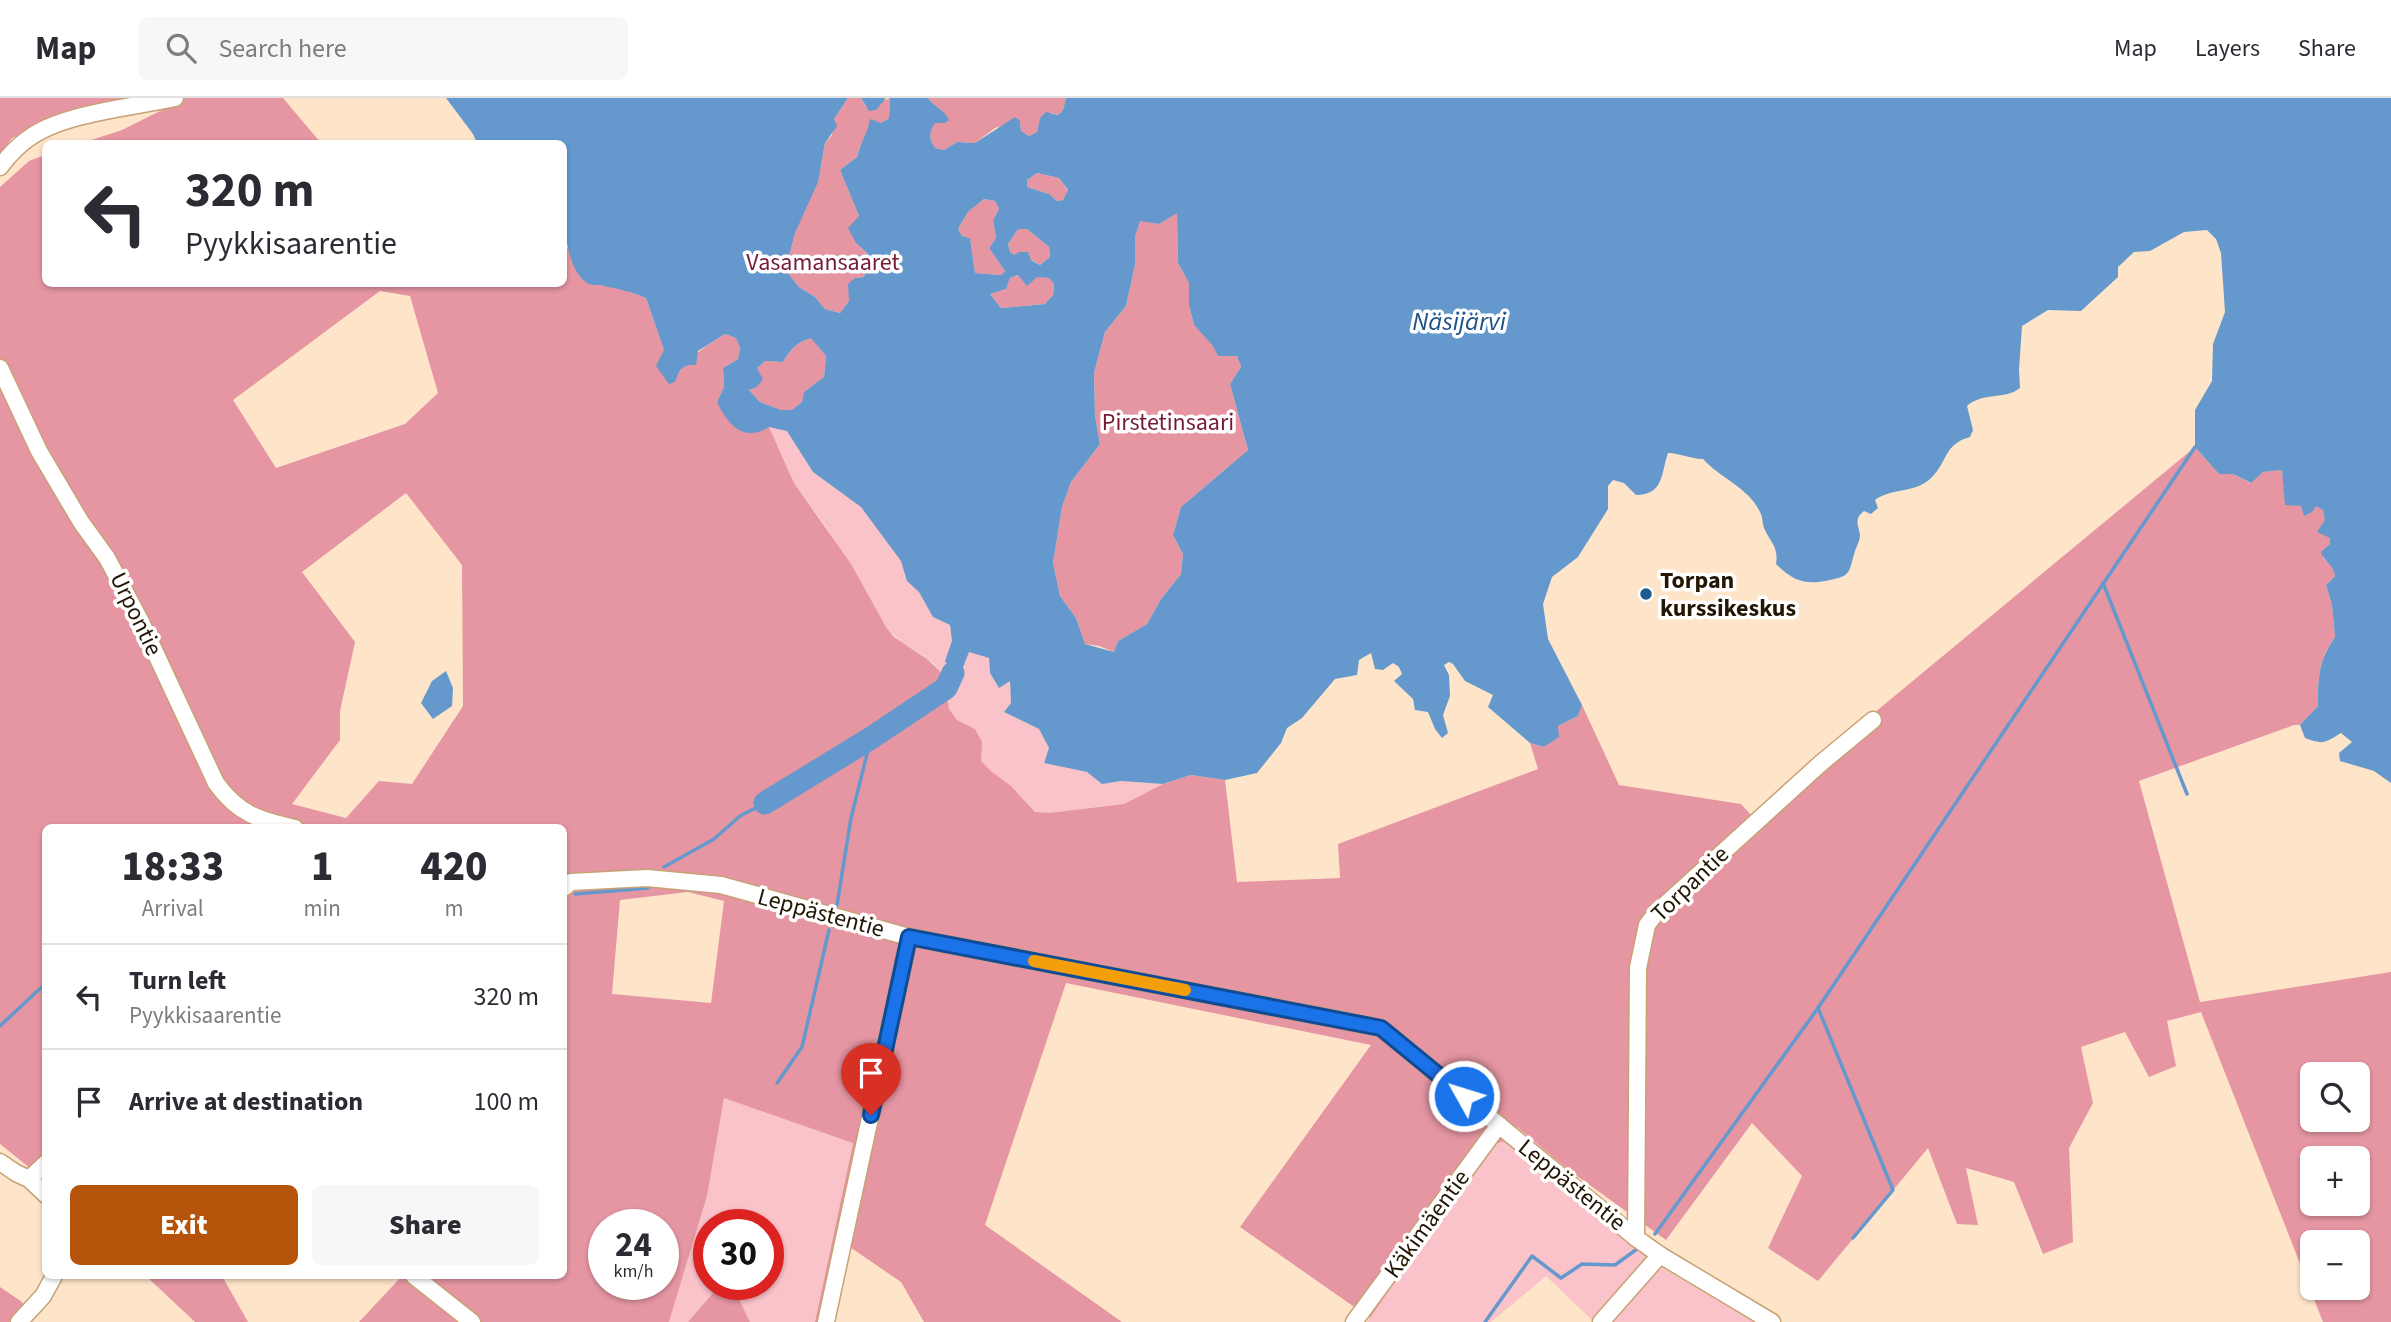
<!DOCTYPE html>
<html lang="en">
<head>
<meta charset="utf-8">
<style>
  :root { --surface:#fff; --page:#f7f7f7; --text:#2b2b33; --muted:#7c7c81; --line:#e1e1e2; --accent:#b45309 }
  body { margin:0; font-family:"Source Sans 3",sans-serif; background:var(--page); color:var(--text); height:100vh; display:flex; flex-direction:column; font-size:26px; white-space:nowrap }
  * { box-sizing:border-box; margin:0 }
  p { font-size:23px; color:var(--muted) }
  .icon { flex:none; width:38px; height:38px; fill:none; stroke:currentColor; stroke-width:2; stroke-linecap:round; stroke-linejoin:round }
  .map { position:relative; flex:1; overflow:hidden }
  .details { position:absolute; left:42px; top:726px; width:525px; height:455px; display:flex; flex-direction:column; background:var(--surface); border-radius:10px; box-shadow:0 2px 5px #0004 }
  .details>* { flex:none }
  .guide { position:absolute; left:42px; top:42px; width:525px; height:147px; border-radius:10px; box-shadow:0 2px 5px #0004; background:#fff; color:var(--text); overflow:hidden }
  .fabs { position:absolute; left:2300px; top:964px; display:grid; gap:14px }
  .fabs a { display:grid; place-items:center; width:70px; height:70px; border-radius:10px; background:var(--surface); box-shadow:0 2px 5px #0004; font-size:35px }
  .speed { position:absolute; left:588px; top:1111px; display:flex; gap:14px; font-size:35px; font-weight:700; text-align:center }
  .speed>* { display:grid; place-content:center; width:91px; height:91px; border-radius:50%; background:var(--surface); box-shadow:0 2px 5px #0004; line-height:1 }
  .speed small { font-size:18px; font-weight:400 }
  .speed .limit { border:10px solid #d22; background:#fff; color:#111 }
  .pin { position:absolute; display:grid; place-items:center; width:60px; height:60px; color:#fff; margin:-72px -30px; border-radius:50% 50% 50% 0; rotate:-45deg; box-shadow:0 0 7px #0007 }
  .pin .icon { rotate:45deg }
  .me { position:absolute; width:77px; margin:-38px; rotate:309deg; stroke-linejoin:round; filter:drop-shadow(0 0 5px #0008) }
  .turn { display:flex; align-items:center; gap:24px; height:147px; padding:0 28px; font-size:32px }
  .turn .icon { width:91px; height:91px; stroke-width:2.5 }
  .turn b { display:block; font-size:49px; line-height:60px }
  .eta { display:flex; justify-content:space-evenly; align-items:center; height:119px; text-align:center }
  .eta b { font-size:42px; font-weight:800; line-height:49px }
  .cta { display:flex; gap:14px; margin-top:auto; padding:14px 28px }
  .cta a { flex:1; height:80px; border-radius:10px; background:var(--accent); color:#fff; font-size:28px; font-weight:800; line-height:80px; text-align:center }
  .cta a+a { background:var(--page); color:var(--text) }
  ul { padding:0; list-style:none }
  li { display:flex; align-items:center; gap:21px; height:105px; padding:0 28px; border-top:2px solid var(--line) }
  li div { flex:1 }
  li b { display:block; font-size:26px }
  li em { font-style:normal }
  header { display:flex; align-items:center; gap:42px; box-sizing:border-box; height:98px; padding:0 35px; background:var(--surface); border-bottom:2px solid var(--line) }
  header strong { font-size:33px }
  nav { display:flex; gap:38px; margin-inline-start:auto; font-size:24px }
  .search { width:490px; height:63px; background:var(--page); display:flex; align-items:center; gap:18px; box-sizing:border-box; padding:0 24px; border-radius:10px; color:var(--muted); font-size:26px }
  .map>svg:first-child { display:block }
  .green { fill:#fac2c9 }
  .forest { fill:#e596a2; fill-rule:evenodd }
  .water { fill:#6599cd; fill-rule:evenodd }
  .lines { fill:none; stroke-linecap:round; stroke-linejoin:round }
  .stream { stroke:#6599cd; stroke-width:3.5 }
  .river { stroke:#6599cd; stroke-width:23 }
  .minor-casing { stroke:#c8a175; stroke-width:19 }
  .minor { stroke:#fff; stroke-width:16 }
  .route-casing { stroke:#114b97; stroke-width:18 }
  .route { stroke:#1a73e8; stroke-width:12 }
  .slow { stroke:#f59e0b; stroke-width:12 }
  .poi-dot { fill:#1e5b91; stroke:#fff; stroke-width:2.5 }
  .labels { text-anchor:middle; dominant-baseline:central; stroke-width:7; stroke-linejoin:round; paint-order:stroke }
  .park-label { font-size:24px; fill:#771b34; stroke:#fff }
  .poi-label { font-size:24px; font-weight:bold; fill:#241604; stroke:#fff; text-anchor:start }
  .street-label { font-size:24px; fill:#241604; stroke:#fff }
  .water-label { font-size:26px; font-style:italic; fill:#1b5284; stroke:#fff }
</style>
</head>
<body>
<header>
<strong>Map</strong>
<div class="search"><svg class="icon" aria-label="search" viewBox="0 0 24 24"><circle cx="10" cy="10" r="6"/><path d="M15 15l6 6"/></svg>Search here</div>
<nav><a>Map</a><a>Layers</a><a>Share</a></nav>
</header>
<div class="map">
<svg width="2391" height="1224" viewBox="0 0 2391 1224">
  <rect width="100%" height="100%" fill="#fee5c9"/>
  <!-- green -->
  <g class="green">
    <path d="M 824,279 L 933,519 L 950,527 L 952,543 L 962,572 L 969,554 L 989,560 L 990,575 L 999,589 L 1010,582 L 1011,605 L 1004,614 L 1039,631 L 1049,650 L 1044,665 L 1087,674 L 1102,686 L 1121,683 L 1163,686 L 1124,706 L 1049,715 L 1035,714 L 1011,688 L 992,674 L 981,663 L 975,631 C 969,628 961,625 956,621 C 941,607 951,584 938,570 C 922,553 900,547 886,529 L 826,429 L 794,385 L 778,348 L 741,322 Z"/>
    <polygon points="724,1000 853,1044 815,1224 750,1224 732,1187 768,1186 768,1127 709,1127 709,1186 721,1187 688,1224 669,1224 707,1098"/>
    <polygon points="1505,1043 1645,1154 1647,1166 1594,1224 1546,1178 1491,1224 1367,1224 1489,1048"/>
    <polygon points="1661,1169 1754,1224 1613,1224"/>
  </g>
  <!-- forest -->
  <g class="forest">
    <polygon points="0,0 164,0 92,8 12,40 0,56"/>
    <polygon points="186,0 283,0 321,45 79,46 122,32"/>
    <path d="M 848,0 L 861,0 L 866,9 L 890,0 L 889,20 C 872,30 861,39 857,59 L 840,72 L 859,118 L 856,145 L 868,156 L 863,158 L 866,172 L 864,179 L 855,180 L 849,203 L 840,215 L 825,211 L 815,199 L 799,189 L 790,178 L 788,163 L 795,135 L 821,68 L 825,45 L 832,37 L 834,21 Z"/>
    <path d="M 928,0 L 1066,0 L 1063,12 L 1058,17 L 1052,15 L 1040,20 L 1037,34 L 1029,38 L 1021,33 L 1020,23 L 995,30 L 975,45 L 957,44 L 944,52 L 935,50 C 924,33 933,28 943,14 L 933,6 Z"/>
    <path d="M 45,57 L 46,186 L 564,186 L 564,126 L 566,148 L 591,187 C 608,186 630,193 646,200 L 675,283 C 684,261 705,249 725,236 L 736,240 L 740,250 L 738,261 L 723,270 L 724,289 L 717,304 L 769,329 L 794,385 L 851,466 L 886,529 L 894,539 L 927,561 L 943,576 L 949,611 L 957,622 L 975,631 L 982,644 L 981,663 L 992,674 L 1011,688 L 1035,714 L 1049,715 L 1124,706 L 1163,686 L 1191,677 L 1225,682 L 1237,784 L 1340,780 L 1338,746 L 1538,671 L 1530,645 L 1544,649 L 1558,639 L 1558,628 L 1578,618 L 1582,607 L 1619,687 L 1741,706 L 1751,717 L 2195,349 L 2219,376 L 2233,376 L 2250,385 L 2263,374 L 2282,372 L 2284,384 L 2323,412 L 2330,439 L 2330,446 L 2323,460 L 2334,470 L 2335,478 L 2326,487 L 2332,507 L 2335,539 C 2318,562 2318,580 2318,608 L 2300,627 L 2294,627 L 2139,683 L 2200,904 L 2391,874 L 2391,1224 L 2323,1224 L 2201,914 L 2167,923 L 2176,968 L 2149,979 L 2125,934 L 2081,949 L 2093,1005 L 2069,1050 L 2073,1144 L 2043,1156 L 2014,1084 L 1966,1070 L 1978,1127 L 1957,1126 L 1928,1050 L 1818,1183 L 1768,1150 L 1802,1078 L 1752,1025 L 1666,1142 L 1566,1070 L 1517,1029 L 1505,1043 L 1489,1048 L 1370,1220 L 1240,1129 L 1371,947 L 1066,885 L 985,1127 L 1122,1224 L 924,1224 L 901,1184 L 844,1145 L 826,1224 L 815,1224 L 853,1045 L 724,1000 L 707,1098 L 669,1224 L 359,1224 L 402,1178 L 564,1178 L 564,730 L 46,730 L 45,1082 L 0,1046 L 0,89 L 29,63 ZM 380,193 L 410,198 L 438,295 L 405,326 L 276,370 L 233,302 ZM 406,395 L 462,467 L 463,608 L 412,686 L 379,683 L 346,720 L 292,706 L 340,642 L 340,613 L 355,544 L 302,474 ZM 688,794 L 724,803 L 711,905 L 612,896 L 620,802 ZM 2312,976 L 2357,976 L 2357,1022 L 2312,1022 ZM 2312,1060 L 2357,1060 L 2357,1106 L 2312,1106 ZM 604,1127 L 663,1127 L 663,1186 L 604,1186 ZM 2312,1144 L 2357,1144 L 2357,1190 L 2312,1190 Z"/>
    <polygon points="1037,75 1059,80 1068,93 1063,102 1057,103 1049,96 1027,89 1027,82"/>
    <polygon points="984,101 995,103 999,111 993,122 996,140 989,150 1005,173 1001,177 975,175 970,140 962,138 958,131 968,114"/>
    <polygon points="1177,114 1178,165 1189,185 1189,207 1194,227 1214,248 1218,258 1237,258 1241,269 1230,286 1248,352 1181,409 1173,437 1183,456 1181,476 1161,501 1147,526 1118,543 1114,554 1099,548 1085,546 1076,520 1060,498 1053,465 1062,409 1071,384 1100,346 1095,318 1094,275 1105,234 1126,208 1135,167 1135,139 1140,122 1159,126"/>
    <polygon points="1018,131 1027,131 1049,149 1050,159 1040,167 1019,154 1014,157 1010,154 1008,146"/>
    <polygon points="1019,177 1049,180 1054,186 1053,197 1045,206 1001,210 990,196 1006,191 1010,180"/>
    <path d="M 811,239 L 826,258 L 824,279 L 804,294 L 802,304 L 792,312 L 781,312 L 760,304 L 749,292 L 757,289 L 757,270 L 765,263 L 783,264 C 790,252 797,245 811,239 Z"/>
    <polygon points="146,1178 222,1178 248,1224 195,1224"/>
    <polygon points="721,1186 732,1187 750,1224 688,1224"/>
    <polygon points="0,1189 22,1204 32,1222 30,1224 0,1224"/>
  </g>
  <!-- water -->
  <g class="water">
    <path d="M 446,0 L 848,0 L 834,21 L 837,28 L 825,45 L 818,84 L 795,135 L 788,163 L 790,178 L 799,189 L 815,199 L 825,211 L 840,215 L 849,203 L 848,186 L 855,180 L 864,179 L 866,172 L 857,158 L 868,156 L 856,145 L 848,130 L 859,118 L 840,72 L 857,59 C 860,45 868,35 870,21 L 881,25 L 889,20 L 890,0 L 928,0 C 934,9 945,12 949,22 L 945,25 L 935,25 C 928,35 929,40 935,50 L 944,52 L 957,44 L 975,45 L 1015,19 L 1020,23 L 1021,33 L 1029,38 L 1037,34 L 1040,20 L 1046,14 L 1058,17 L 1063,12 L 1066,0 L 2391,0 L 2391,685 L 2374,673 L 2340,663 L 2339,655 L 2352,644 L 2341,635 C 2325,645 2323,647 2305,640 L 2300,627 L 2318,608 C 2318,580 2318,563 2335,539 L 2332,507 L 2326,487 L 2335,478 C 2334,467 2324,464 2321,454 L 2330,446 L 2330,440 L 2317,434 L 2325,422 L 2323,412 L 2316,408 L 2312,414 L 2304,418 L 2301,408 L 2285,407 L 2282,372 L 2263,374 L 2251,385 L 2233,376 L 2219,376 L 2195,349 L 2195,312 L 2212,283 L 2213,246 L 2225,214 L 2221,155 L 2216,141 L 2207,132 L 2184,134 L 2150,153 L 2134,154 L 2118,169 L 2118,179 L 2081,213 L 2048,212 L 2022,228 L 2019,272 L 2020,290 C 2005,302 1982,294 1967,308 L 1973,332 L 1970,339 C 1944,346 1948,363 1932,379 C 1916,396 1893,389 1875,402 L 1878,410 L 1871,416 L 1864,413 C 1854,421 1858,426 1860,437 C 1860,442 1857,448 1855,453 C 1848,476 1852,478 1825,483 C 1803,487 1791,481 1776,466 C 1779,449 1770,444 1764,430 C 1762,425 1763,419 1760,414 C 1749,390 1720,380 1703,361 C 1690,361 1680,355 1668,355 C 1661,375 1664,397 1636,397 L 1624,385 L 1613,382 L 1608,388 L 1608,411 L 1578,459 L 1552,479 L 1543,506 L 1548,541 L 1582,607 L 1578,618 L 1558,628 L 1559,639 L 1544,649 L 1530,645 L 1488,609 L 1493,597 L 1465,583 L 1453,566 L 1449,564 L 1444,567 L 1449,577 L 1450,598 L 1443,617 L 1448,635 L 1442,640 L 1435,631 L 1428,614 L 1415,612 L 1413,601 L 1394,583 L 1402,576 L 1399,569 L 1393,565 L 1383,572 L 1375,571 L 1371,555 L 1359,562 L 1357,577 L 1335,581 L 1302,620 L 1287,630 L 1281,645 L 1257,675 L 1225,682 L 1191,677 L 1163,686 L 1121,683 L 1102,686 L 1087,674 L 1044,665 L 1049,650 L 1039,631 L 1004,614 L 1011,605 L 1010,583 L 999,590 L 990,575 L 989,560 L 969,554 L 962,572 L 953,575 L 945,563 L 952,543 L 950,527 L 933,519 L 919,494 L 907,483 L 901,463 L 861,409 L 813,374 L 787,333 L 769,329 C 744,345 728,327 717,304 L 724,289 L 723,270 L 738,261 L 740,250 L 736,240 L 725,236 L 698,253 L 696,267 C 682,266 680,271 675,284 L 669,286 L 656,268 L 664,252 L 646,200 C 632,194 619,191 604,188 C 599,186 593,188 589,186 C 556,169 564,77 564,46 L 477,45 L 473,36 ZM 1037,75 L 1059,80 L 1068,92 L 1063,102 L 1057,103 L 1049,96 L 1027,89 L 1027,82 ZM 984,101 L 995,103 L 999,111 L 993,122 L 996,140 L 989,150 L 1005,173 L 1001,177 L 975,175 L 970,140 L 962,138 L 958,131 L 968,114 ZM 1177,115 L 1178,165 L 1189,185 L 1189,207 L 1194,227 L 1213,248 L 1218,258 L 1237,258 L 1241,269 L 1230,286 L 1248,352 L 1181,409 L 1173,437 L 1183,456 L 1181,476 L 1161,501 L 1147,526 L 1118,543 L 1114,554 L 1085,546 L 1076,520 L 1060,498 L 1053,465 L 1062,409 L 1071,384 L 1100,346 L 1095,318 L 1094,275 L 1105,234 L 1126,208 L 1135,167 L 1135,139 L 1140,123 L 1159,126 ZM 1018,131 L 1027,131 L 1049,149 L 1050,159 L 1040,167 L 1031,162 L 1028,154 L 1019,154 L 1014,157 L 1010,154 L 1008,146 ZM 1018,177 L 1027,188 L 1037,179 L 1049,180 L 1054,186 L 1053,197 L 1045,206 L 1001,210 L 990,196 L 1006,191 L 1010,180 ZM 811,240 L 826,258 L 824,279 L 804,294 L 802,304 L 792,312 L 781,312 L 760,304 L 749,292 L 757,289 L 763,281 L 757,270 L 765,263 L 783,264 C 790,252 797,244 811,240 Z"/>
    <polygon points="861,0 886,0 876,12 869,13"/>
    <polygon points="446,573 453,590 452,608 433,621 421,605 432,583"/>
  </g>
  <g class="lines">
    <!-- stream -->
    <g class="stream">
      <polyline points="2103,485 2187,696"/>
      <polyline points="664,769 714,741 740,718 765,705"/>
      <polyline points="575,796 648,790"/>
      <polyline points="837,807 851,720 871,640"/>
      <polyline points="1818,910 1893,1092 1853,1140"/>
      <polyline points="0,928 46,885"/>
      <polyline points="777,985 802,949 829,832"/>
      <polyline points="1655,1136 1818,910 2195,349"/>
      <polyline points="1485,1224 1532,1158 1561,1180 1582,1166 1615,1167 1637,1151"/>
    </g>
    <!-- river -->
    <polyline class="river" points="765,705 871,640 946,590 953,575"/>
    <defs>
      <g id="minor">
        <path d="M 0,69 C 9,57 19,46 32,38 C 67,15 133,9 175,0"/>
        <path d="M 0,270 L 39,353 L 81,424 L 107,460 L 141,524 L 216,685 C 238,716 259,722 295,730"/>
        <polyline points="564,790 571,784 647,780 721,787 909,839 1381,930 1636,1140 1660,1157 1772,1224"/>
        <polyline points="0,1064 16,1075 29,1081 46,1097"/>
        <polyline points="29,1081 46,1065"/>
        <polyline points="1636,1140 1638,870 1647,827 1656,815 1820,666 1873,622"/>
        <polyline points="414,1178 472,1224"/>
        <polyline points="19,1224 43,1198 54,1178"/>
        <polyline points="826,1224 909,839"/>
        <polyline points="1354,1224 1499,1027"/>
        <polyline points="1601,1224 1660,1157"/>
      </g>
    </defs>
    <!-- minor casing -->
    <use href="#minor" class="minor-casing"/>
    <!-- minor -->
    <use href="#minor" class="minor"/>
  </g>
  <g class="lines">
    <defs>
      <polyline id="route" points="871,1017 909,839 1381,930 1464,998"/>
    </defs>
    <!-- route casing -->
    <use href="#route" class="route-casing"/>
    <!-- route -->
    <use href="#route" class="route"/>
    <!-- slow -->
    <polyline class="slow" points="1034,863 1185,892"/>
  </g>
  <!-- markers -->
  <circle class="poi-dot" cx="1646" cy="496" r="7"/>
  <g class="labels">
    <!-- park labels -->
    <g class="park-label">
      <text x="823" y="164">Vasamansaaret</text>
      <text x="1168" y="324">Pirstetinsaari</text>
    </g>
    <!-- poi labels -->
    <g class="poi-label">
      <text x="1660" y="482">Torpan<tspan x="1660" dy="28">kurssikeskus</tspan></text>
    </g>
    <!-- street labels -->
    <g class="street-label">
      <text transform="translate(136 516) rotate(64)">Urpontie</text>
      <text transform="translate(1690 786) rotate(-44)">Torpantie</text>
      <text transform="translate(821 815) rotate(15)">Leppästentie</text>
      <text transform="translate(1572 1087) rotate(39)">Leppästentie</text>
      <text transform="translate(1427 1126) rotate(-54)">Käkimäentie</text>
    </g>
    <!-- water labels -->
    <g class="water-label">
      <text x="1459" y="223">Näsijärvi</text>
    </g>
  </g>
</svg>
<div class="fabs">
<a><svg class="icon" aria-label="search" viewBox="0 0 24 24"><circle cx="10" cy="10" r="6"/><path d="M15 15l6 6"/></svg></a>
<a>+</a>
<a>−</a>
</div>
<div class="speed"><div>24<small>km/h</small></div><div class="limit">30</div></div>
<div class="pin" style="left:871px;top:1017px;background:#d93025"><svg class="icon" aria-label="arrive" viewBox="0 0 24 24"><path d="M6 21V4h12l-3 4 3 4H6"/></svg></div>
<svg class="me" style="left:1464px;top:998px" viewBox="-20 -20 40 40"><circle r="17" fill="#1a73e8" stroke="#fff" stroke-width="3"/><path d="M0-11L8 9 0 5-8 9z" fill="#fff"/></svg>
<div class="guide">
<div class="turn"><svg class="icon" aria-label="left" viewBox="0 0 24 24"><path d="M17 20v-9H6M10 6l-5 5 5 5"/></svg><div><b>320 m</b>Pyykkisaarentie</div></div>
</div>
<section class="details">
<div class="eta">
<div><b>18:33</b><p>Arrival</p></div>
<div><b>1</b><p>min</p></div>
<div><b>420</b><p>m</p></div>
</div>
<ul>
<li><svg class="icon" aria-label="left" viewBox="0 0 24 24"><path d="M17 20v-9H6M10 6l-5 5 5 5"/></svg><div><b>Turn left</b><p>Pyykkisaarentie</p></div><em>320 m</em></li>
<li><svg class="icon" aria-label="arrive" viewBox="0 0 24 24"><path d="M6 21V4h12l-3 4 3 4H6"/></svg><div><b>Arrive at destination</b></div><em>100 m</em></li>
</ul>
<div class="cta"><a>Exit</a><a>Share</a></div>
</section>
</div>
</body>
</html>
